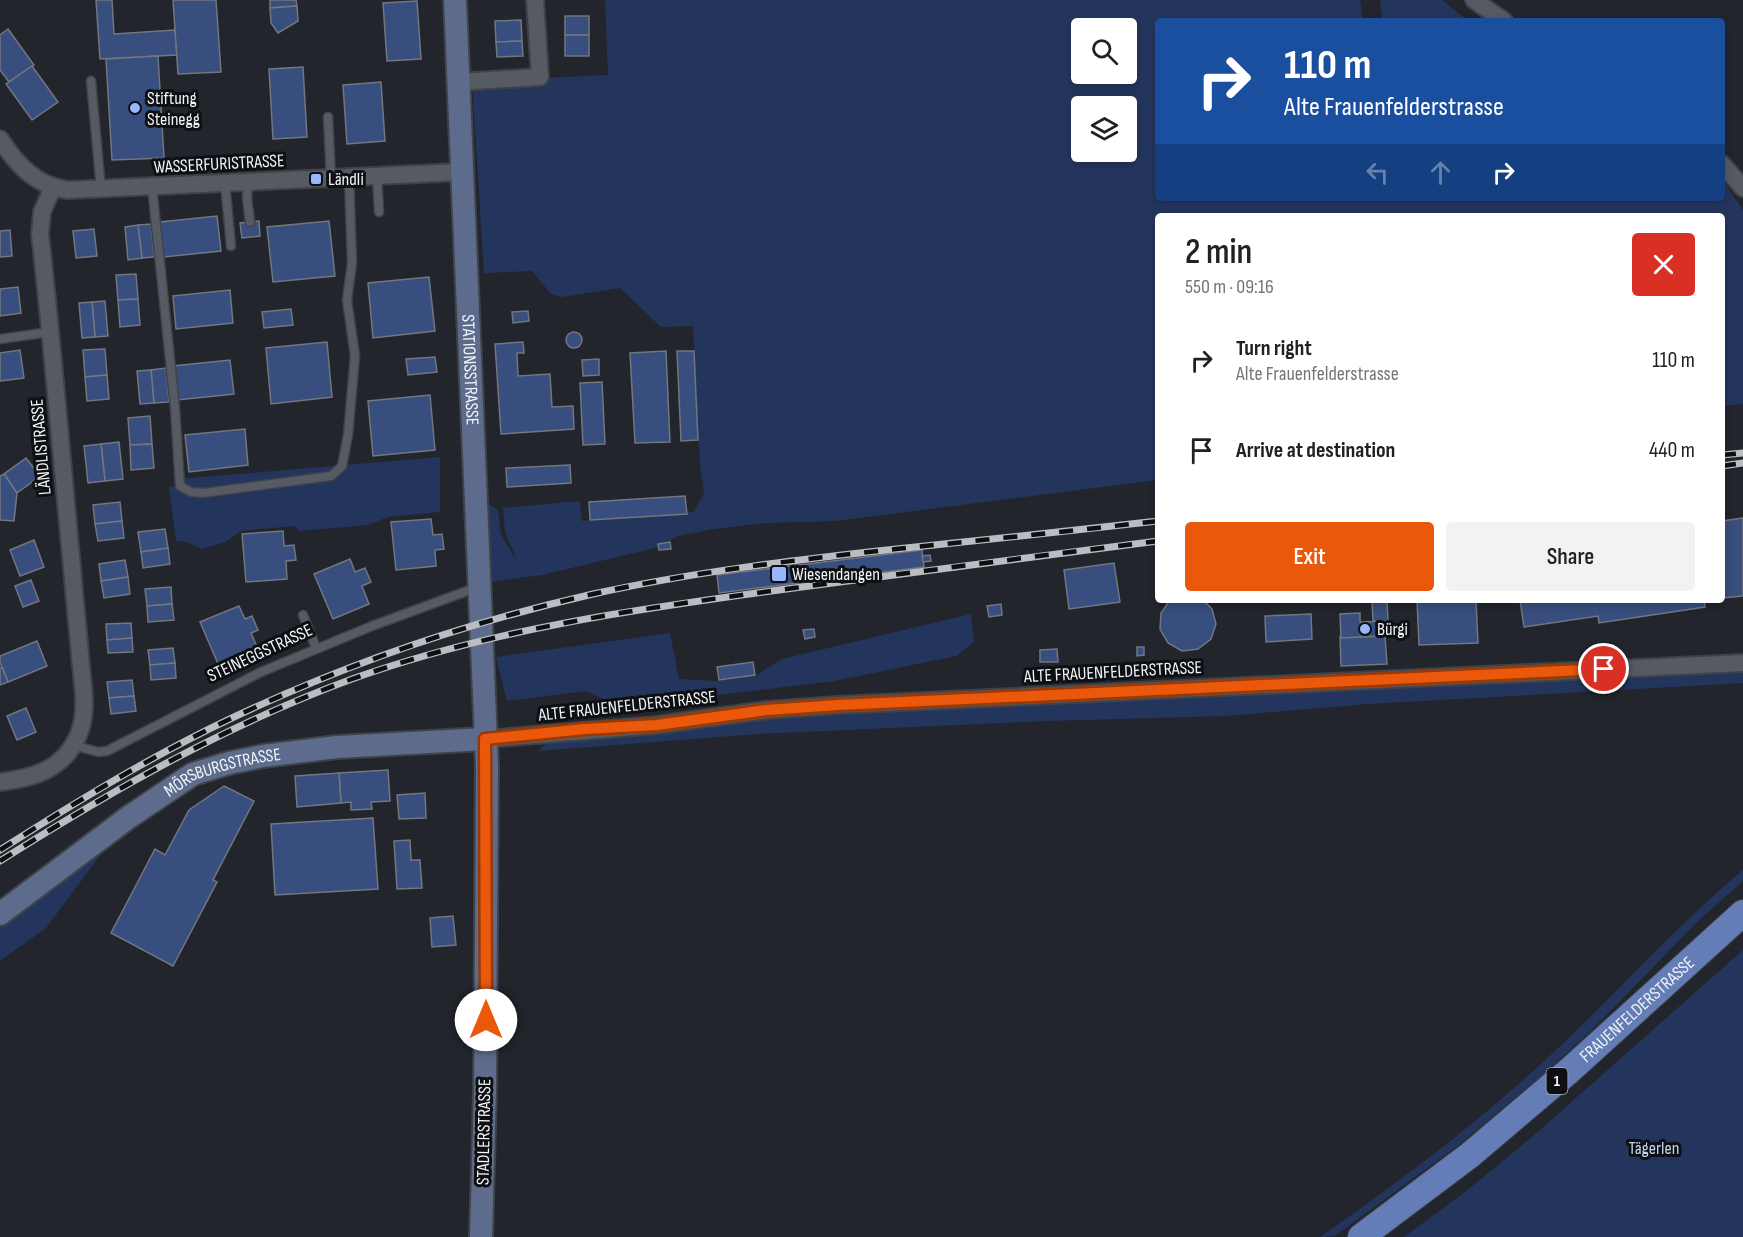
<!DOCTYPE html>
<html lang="en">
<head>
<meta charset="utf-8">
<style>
  :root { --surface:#fff; --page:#f2f2f2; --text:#202124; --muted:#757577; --accent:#ea580c }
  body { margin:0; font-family:"Sofia Sans Condensed",sans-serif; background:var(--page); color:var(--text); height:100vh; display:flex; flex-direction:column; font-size:22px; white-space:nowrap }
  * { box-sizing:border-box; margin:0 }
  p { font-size:20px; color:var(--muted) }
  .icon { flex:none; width:33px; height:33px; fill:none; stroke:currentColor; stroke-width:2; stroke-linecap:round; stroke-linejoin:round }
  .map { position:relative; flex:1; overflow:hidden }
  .side { position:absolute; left:1155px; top:213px; width:570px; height:390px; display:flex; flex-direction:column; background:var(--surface); border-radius:6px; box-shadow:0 3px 9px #0003 }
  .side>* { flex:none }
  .hud { position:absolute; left:1155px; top:18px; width:570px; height:183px; border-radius:6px; box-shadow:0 3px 9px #0003; background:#1a4fa0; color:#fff; overflow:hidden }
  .buttons { position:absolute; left:1071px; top:18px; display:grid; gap:12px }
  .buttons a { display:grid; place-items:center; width:66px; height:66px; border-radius:6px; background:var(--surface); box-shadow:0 3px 9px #0003; font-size:30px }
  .pin { position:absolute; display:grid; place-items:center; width:51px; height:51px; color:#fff; margin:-26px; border:3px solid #fff; border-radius:50%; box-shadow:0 2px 6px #0007 }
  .me { position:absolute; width:66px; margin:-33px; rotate:0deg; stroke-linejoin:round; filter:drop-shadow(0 0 4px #0008) }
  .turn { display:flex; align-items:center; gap:21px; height:126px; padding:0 30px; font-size:27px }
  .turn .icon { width:78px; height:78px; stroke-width:2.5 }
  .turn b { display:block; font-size:42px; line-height:51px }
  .lanes { display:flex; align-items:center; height:57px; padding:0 30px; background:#0003; justify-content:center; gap:30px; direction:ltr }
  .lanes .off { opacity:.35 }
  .round { display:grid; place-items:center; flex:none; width:63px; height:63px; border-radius:6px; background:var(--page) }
  .overview { display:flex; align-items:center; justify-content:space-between; height:102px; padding:0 30px }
  h1 { font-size:36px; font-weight:600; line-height:45px }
  .cta { display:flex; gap:12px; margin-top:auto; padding:12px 30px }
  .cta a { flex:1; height:69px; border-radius:6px; background:var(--accent); color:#fff; font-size:24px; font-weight:600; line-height:69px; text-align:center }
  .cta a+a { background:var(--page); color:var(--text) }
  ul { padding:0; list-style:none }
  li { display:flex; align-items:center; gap:18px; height:90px; padding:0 30px }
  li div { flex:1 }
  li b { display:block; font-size:22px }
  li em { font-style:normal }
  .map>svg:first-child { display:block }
  .green { fill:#24355d; fill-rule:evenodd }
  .building { fill:#384e7e; stroke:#72767e; stroke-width:1.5 }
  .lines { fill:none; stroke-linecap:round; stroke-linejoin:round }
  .lane-casing { stroke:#3f4247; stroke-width:11 }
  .street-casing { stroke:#3f4247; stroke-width:20 }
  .secondary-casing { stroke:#3f4247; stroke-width:26 }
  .primary-casing { stroke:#3f4247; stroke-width:28 }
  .lane { stroke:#565a62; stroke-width:8 }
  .street { stroke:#565a62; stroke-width:16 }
  .secondary { stroke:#5d6c8c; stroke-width:22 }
  .primary { stroke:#647db7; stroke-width:26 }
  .rail-casing { stroke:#babdc2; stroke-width:7 }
  .rail { stroke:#0d0f12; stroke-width:4.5; stroke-dasharray:14; stroke-linecap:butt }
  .route-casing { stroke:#983908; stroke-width:15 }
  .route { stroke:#ea580c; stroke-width:10 }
  .poi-dot { fill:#96b6fd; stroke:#0d0f12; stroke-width:2 }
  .labels { text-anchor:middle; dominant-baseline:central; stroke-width:6; stroke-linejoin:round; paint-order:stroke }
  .shield { fill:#0d0f12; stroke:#adb0b4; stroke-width:1.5 }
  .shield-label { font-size:16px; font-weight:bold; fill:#f2f5f9 }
  .poi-label { font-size:18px; fill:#f2f5f9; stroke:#0d0f12; text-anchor:start }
  .street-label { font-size:18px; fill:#f2f5f9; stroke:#0d0f12 }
  .park-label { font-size:18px; fill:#c6d5f4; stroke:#0d0f12 }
</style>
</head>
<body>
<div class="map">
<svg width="1743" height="1237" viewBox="0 0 1743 1237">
  <rect width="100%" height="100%" fill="#22252c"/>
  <!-- green -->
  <g class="green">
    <path d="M 605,0 L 1360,0 L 1363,21 L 1158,21 L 1158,198 L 1722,198 L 1722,179 L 1743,210 L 1743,404 L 1722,406 L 1722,216 L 1158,216 L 1158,480 L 835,521 L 764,523 L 714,529 L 678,536 L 659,547 L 542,575 L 489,582 L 475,496 L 498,510 L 501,534 L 516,560 C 515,552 510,546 507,537 C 504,528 504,518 503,508 L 580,501 L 582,521 L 694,512 L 704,493 L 700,465 L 693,326 L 661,327 L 620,288 L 561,297 L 551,294 L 532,271 L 484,273 L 472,81 L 608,75 ZM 1082,28 L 1126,28 L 1126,74 L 1082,74 ZM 1082,106 L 1126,106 L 1126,152 L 1082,152 Z"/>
    <polygon points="1380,0 1442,0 1468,21 1382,21"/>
    <polygon points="440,457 440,512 388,517 368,525 299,531 294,526 241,531 225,542 202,549 184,541 176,541 169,487 180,486 179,479"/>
    <polygon points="971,614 974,642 956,656 834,681 620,707 586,691 507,701 496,657 670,633 679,679 717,681 755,676 782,659"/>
    <polygon points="1743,663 1743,683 1368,704 1225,716 1046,721 757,734 538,751 547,743 585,729 767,710"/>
    <polygon points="107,846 46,928 0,961 0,926"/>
    <path d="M 1743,870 L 1743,881 L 1697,922 L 1593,1029 L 1547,1071 L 1460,1144 L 1335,1236 L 1320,1237 C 1402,1180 1483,1119 1556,1050 C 1619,991 1676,926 1743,870 Z"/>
    <polygon points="1743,950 1743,1237 1404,1237 1465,1192 1532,1137"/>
  </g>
  <!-- building -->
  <g class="building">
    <polygon points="96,0 112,0 114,34 175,30 177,55 100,59"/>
    <polygon points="173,0 216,0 221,72 178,74"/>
    <polygon points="270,0 296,0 297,6 270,8"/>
    <polygon points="417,1 421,59 387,61 383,3"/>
    <polygon points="297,6 298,21 278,33 271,23 270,8"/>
    <rect x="565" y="16" width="24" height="19"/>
    <polygon points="521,20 522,41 496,42 495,21"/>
    <polygon points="8,29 34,65 9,82 0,70 0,35"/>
    <rect x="565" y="35" width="24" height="21"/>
    <polygon points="522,41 523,56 497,57 496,42"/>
    <polygon points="158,56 164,158 112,160 106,59"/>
    <polygon points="32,66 58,102 32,120 6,84"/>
    <polygon points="303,67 307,137 273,139 269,69"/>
    <polygon points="381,82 385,141 347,144 343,85"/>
    <polygon points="217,216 221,251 164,257 160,222"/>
    <polygon points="259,221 260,236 242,238 240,223"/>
    <polygon points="329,221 335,276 273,282 267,227"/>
    <polygon points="151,224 154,257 142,258 138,225"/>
    <polygon points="138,225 142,258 128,260 125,227"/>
    <polygon points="94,229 97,256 76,258 73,231"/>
    <polygon points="10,230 12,256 0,257 0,231"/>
    <polygon points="136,274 138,299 118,300 116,275"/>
    <polygon points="429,277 435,331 373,338 368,283"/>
    <polygon points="18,287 21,313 0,316 0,289"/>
    <polygon points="230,290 233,323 176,329 173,296"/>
    <polygon points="138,299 140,325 120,327 118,300"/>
    <polygon points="105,301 108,336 95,337 92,302"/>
    <polygon points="92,302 95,337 82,338 79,303"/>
    <polygon points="291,309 293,325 264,328 262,312"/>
    <polygon points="528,311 529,321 513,323 512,312"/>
    <circle cx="574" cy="340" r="8"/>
    <polygon points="327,342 332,397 271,404 266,348"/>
    <polygon points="523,342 524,353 517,353 518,376 550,374 552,407 573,406 574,429 501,434 495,344"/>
    <polygon points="105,349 107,375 85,377 83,350"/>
    <polygon points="20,350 24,378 0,381 0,353"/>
    <polygon points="666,351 670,442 635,443 630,353"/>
    <polygon points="677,351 694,351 698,440 681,441"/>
    <polygon points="435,357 437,372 408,375 406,359"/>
    <polygon points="599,359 599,375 583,376 582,360"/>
    <polygon points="230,360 234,394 177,400 173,366"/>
    <polygon points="166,368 169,402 154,403 151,370"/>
    <polygon points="151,370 154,403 140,404 137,371"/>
    <polygon points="107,375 109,399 87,401 85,377"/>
    <polygon points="602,382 605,444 583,445 580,383"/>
    <polygon points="430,395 435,450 373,456 368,401"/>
    <polygon points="150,416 152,444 130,445 128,418"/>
    <polygon points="245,429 248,465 189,472 185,435"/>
    <polygon points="119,442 123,479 105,481 101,444"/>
    <polygon points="101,444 105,481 88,483 84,446"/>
    <polygon points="152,444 154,468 131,470 130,445"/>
    <polygon points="26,458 40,476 17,493 4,474"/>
    <polygon points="570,465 571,483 507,487 506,468"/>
    <polygon points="4,474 17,493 14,521 0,520 0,476"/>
    <polygon points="685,496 687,514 590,520 589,502"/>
    <polygon points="120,502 122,521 95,524 93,505"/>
    <polygon points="1743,518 1743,596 1722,598 1722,521"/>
    <polygon points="431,519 433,535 442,534 444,549 435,550 436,566 396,570 391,522"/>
    <polygon points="122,521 124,538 98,541 95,524"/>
    <polygon points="165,529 168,548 141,552 138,532"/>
    <polygon points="283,531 284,546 294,545 296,560 286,561 287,579 246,582 242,534"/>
    <polygon points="34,540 44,567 20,576 10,550"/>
    <polygon points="670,542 671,549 659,550 658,544"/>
    <polygon points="168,548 170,564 143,568 141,552"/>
    <polygon points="922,550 924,567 719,593 717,575"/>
    <polygon points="930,555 931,561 923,562 922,556"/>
    <polygon points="350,559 355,572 365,568 371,582 362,586 369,604 333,619 314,574"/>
    <polygon points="125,560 128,577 101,581 99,564"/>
    <polygon points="1114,563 1120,602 1069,609 1064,570"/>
    <polygon points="128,577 130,594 104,598 101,581"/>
    <polygon points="31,580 39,601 23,607 15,586"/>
    <polygon points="171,587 172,604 147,606 145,589"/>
    <polygon points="1170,600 1203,600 1212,609 1216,624 1211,639 1198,649 1182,651 1168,643 1160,629 1161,613"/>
    <polygon points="1387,600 1388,621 1373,621 1372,601"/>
    <polygon points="1417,600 1476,600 1478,643 1419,645"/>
    <polygon points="1520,600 1710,600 1704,601 1705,607 1599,623 1598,616 1524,627"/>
    <polygon points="172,604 174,620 148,622 147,606"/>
    <polygon points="1001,604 1002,615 989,617 987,606"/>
    <polygon points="239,606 245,619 252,616 258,630 251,633 258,649 219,666 200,622"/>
    <polygon points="1360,613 1360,622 1389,621 1390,636 1341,638 1340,614"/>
    <polygon points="1311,614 1312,639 1266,642 1265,616"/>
    <polygon points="131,623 132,638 107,640 106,624"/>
    <polygon points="814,629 815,637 805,639 803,630"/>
    <polygon points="1340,636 1341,638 1385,636 1387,664 1341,666"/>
    <polygon points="132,638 133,652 108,653 107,640"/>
    <polygon points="37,641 47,666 8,682 0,662 0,656"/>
    <polygon points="1137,647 1144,647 1144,655 1137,656"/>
    <polygon points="173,648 175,663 150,665 148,650"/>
    <polygon points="1057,649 1058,662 1040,662 1040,650"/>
    <polygon points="753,662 755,675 719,680 717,667"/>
    <polygon points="175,663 176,678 151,680 150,665"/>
    <polygon points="2,667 8,682 0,685 0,668"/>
    <polygon points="132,680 134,696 109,698 107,682"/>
    <polygon points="134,696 136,711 111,714 109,698"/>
    <polygon points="26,708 36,732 17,740 7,716"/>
    <polygon points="388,770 390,801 371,802 372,809 351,810 351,802 341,803 339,773"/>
    <polygon points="339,773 341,803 297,807 295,776"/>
    <polygon points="224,786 254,801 213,880 217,882 173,966 111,933 155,849 165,855 189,810"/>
    <polygon points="425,793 426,818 399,819 397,795"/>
    <polygon points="373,818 378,889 275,895 271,824"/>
    <polygon points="410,840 411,860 420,860 422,888 397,889 394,841"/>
    <polygon points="453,916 456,945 432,947 430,918"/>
  </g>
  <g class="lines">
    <defs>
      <g id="lane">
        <polyline points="91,81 101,189"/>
        <polyline points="328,117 331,178"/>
        <polyline points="377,176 379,212"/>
        <polyline points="248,182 247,198 250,222"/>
        <polyline points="225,183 231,246"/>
        <polyline points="152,186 175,408 180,486 191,492 203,493 331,476 342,466 348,435 355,356 347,300 352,263 349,177"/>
        <polyline points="0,339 50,332"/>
        <polyline points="303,615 316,648"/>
        <polyline points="73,745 98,752 107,751 261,672 372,626 467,591"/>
      </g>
      <g id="street">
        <polyline points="1474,0 1504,21"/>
        <polyline points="459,82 540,77 535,0"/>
        <path d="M 0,139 C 17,165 36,186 68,190 L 461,172"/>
        <polyline points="1722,164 1743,188"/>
        <polyline points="485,739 657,725 767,710 838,705 1743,663"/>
        <path d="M 0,782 C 33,778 63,770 78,736 C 89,711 82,682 80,655 C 78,630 75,604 73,578 C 62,464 53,348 40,234 L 42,212 L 53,187"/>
      </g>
      <g id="secondary">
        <path id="s1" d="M 455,0 L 487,766 L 485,1090 L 481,1237"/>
        <path id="s2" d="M 0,914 L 129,817 L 193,774 L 229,763 L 263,756 L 337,747 L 485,739"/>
      </g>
      <g id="primary">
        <path id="s3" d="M 1361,1237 L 1470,1155 L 1570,1070 L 1743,913"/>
      </g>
    </defs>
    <!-- lane casing -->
    <use href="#lane" class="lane-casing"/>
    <!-- street casing -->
    <use href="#street" class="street-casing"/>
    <!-- secondary casing -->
    <use href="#secondary" class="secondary-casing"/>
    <!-- primary casing -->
    <use href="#primary" class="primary-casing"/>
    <!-- lane -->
    <use href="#lane" class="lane"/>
    <!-- street -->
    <use href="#street" class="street"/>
    <!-- secondary -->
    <use href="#secondary" class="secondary"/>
    <!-- primary -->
    <use href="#primary" class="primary"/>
    <defs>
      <g id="rail">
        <polyline points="1722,455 1743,453"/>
        <polyline points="1722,466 1743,463"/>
        <path d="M 0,850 C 76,802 153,755 234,717 C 349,663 470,622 593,594 C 693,572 794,560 896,549 C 983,540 1071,531 1158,521"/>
        <path d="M 0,861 C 113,790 226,725 352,679 C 495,628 644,608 794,588 C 916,572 1037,556 1158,541"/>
      </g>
    </defs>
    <!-- rail casing -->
    <use href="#rail" class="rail-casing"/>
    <!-- rail -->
    <use href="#rail" class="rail"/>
  </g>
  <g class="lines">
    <defs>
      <polyline id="route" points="486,1020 485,739 585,729 657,725 767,710 838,705 1604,669"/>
    </defs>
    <!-- route casing -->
    <use href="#route" class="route-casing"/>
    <!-- route -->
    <use href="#route" class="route"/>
  </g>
  <!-- markers -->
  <g class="poi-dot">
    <circle cx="135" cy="108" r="6"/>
    <rect x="310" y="173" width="12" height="12" rx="3"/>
    <rect x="771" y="566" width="16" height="16" rx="3"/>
    <circle cx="1365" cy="629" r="6"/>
  </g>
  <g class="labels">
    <!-- shield labels -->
    <rect class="shield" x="1546.5" y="1068" width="21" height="26" rx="4.5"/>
    <g class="shield-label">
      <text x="1557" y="1081">1</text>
    </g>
    <!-- poi labels -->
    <g class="poi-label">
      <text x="147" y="98">Stiftung<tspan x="147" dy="21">Steinegg</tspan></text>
      <text x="328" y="179">Ländli</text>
      <text x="792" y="574">Wiesendangen</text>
      <text x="1377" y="629">Bürgi</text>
    </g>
    <!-- street labels -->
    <g class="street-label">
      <text transform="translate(219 164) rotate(-3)">WASSERFURISTRASSE</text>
      <text stroke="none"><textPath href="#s1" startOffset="370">STATIONSSTRASSE</textPath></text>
      <text transform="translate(41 447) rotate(-95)">LÄNDLISTRASSE</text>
      <text transform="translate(260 653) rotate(-25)">STEINEGGSTRASSE</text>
      <text transform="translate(1113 672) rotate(-3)">ALTE FRAUENFELDERSTRASSE</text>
      <text transform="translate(627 706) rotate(-6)">ALTE FRAUENFELDERSTRASSE</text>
      <text stroke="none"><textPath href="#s2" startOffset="267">MÖRSBURGSTRASSE</textPath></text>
      <text stroke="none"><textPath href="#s3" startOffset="358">FRAUENFELDERSTRASSE</textPath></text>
      <text transform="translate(484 1132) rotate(-89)">STADLERSTRASSE</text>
    </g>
    <!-- park labels -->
    <g class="park-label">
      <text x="1654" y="1148">Tägerlen</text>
    </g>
  </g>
</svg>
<div class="buttons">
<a><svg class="icon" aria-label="search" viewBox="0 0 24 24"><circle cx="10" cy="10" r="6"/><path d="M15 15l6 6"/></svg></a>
<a><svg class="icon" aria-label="layers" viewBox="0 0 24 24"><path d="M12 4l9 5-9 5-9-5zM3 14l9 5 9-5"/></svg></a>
</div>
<div class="pin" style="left:1604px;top:669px;background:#d93025"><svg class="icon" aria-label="arrive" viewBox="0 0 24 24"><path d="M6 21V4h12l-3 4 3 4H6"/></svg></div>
<svg class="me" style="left:486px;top:1020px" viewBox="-20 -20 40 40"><circle r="19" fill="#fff"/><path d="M0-13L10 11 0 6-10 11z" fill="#ea580c"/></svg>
<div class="hud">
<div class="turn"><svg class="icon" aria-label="right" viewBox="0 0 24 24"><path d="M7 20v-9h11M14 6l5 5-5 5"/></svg><div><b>110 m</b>Alte Frauenfelderstrasse</div></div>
<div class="lanes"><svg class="icon off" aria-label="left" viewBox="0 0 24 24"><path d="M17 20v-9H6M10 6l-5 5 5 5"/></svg><svg class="icon off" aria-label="ahead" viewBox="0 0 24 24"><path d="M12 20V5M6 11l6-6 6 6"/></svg><svg class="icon" aria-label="right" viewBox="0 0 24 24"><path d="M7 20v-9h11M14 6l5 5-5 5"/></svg></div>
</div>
<section class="side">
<div class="overview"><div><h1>2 min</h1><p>550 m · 09:16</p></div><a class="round" style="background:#d93025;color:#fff"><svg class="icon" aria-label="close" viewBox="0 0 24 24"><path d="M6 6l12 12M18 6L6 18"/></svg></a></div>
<ul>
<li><svg class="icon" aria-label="right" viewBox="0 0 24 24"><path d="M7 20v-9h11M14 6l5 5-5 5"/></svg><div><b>Turn right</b><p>Alte Frauenfelderstrasse</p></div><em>110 m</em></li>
<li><svg class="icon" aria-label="arrive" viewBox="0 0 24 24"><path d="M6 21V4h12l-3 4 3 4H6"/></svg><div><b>Arrive at destination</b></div><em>440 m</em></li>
</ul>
<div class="cta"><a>Exit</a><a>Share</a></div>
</section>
</div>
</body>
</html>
